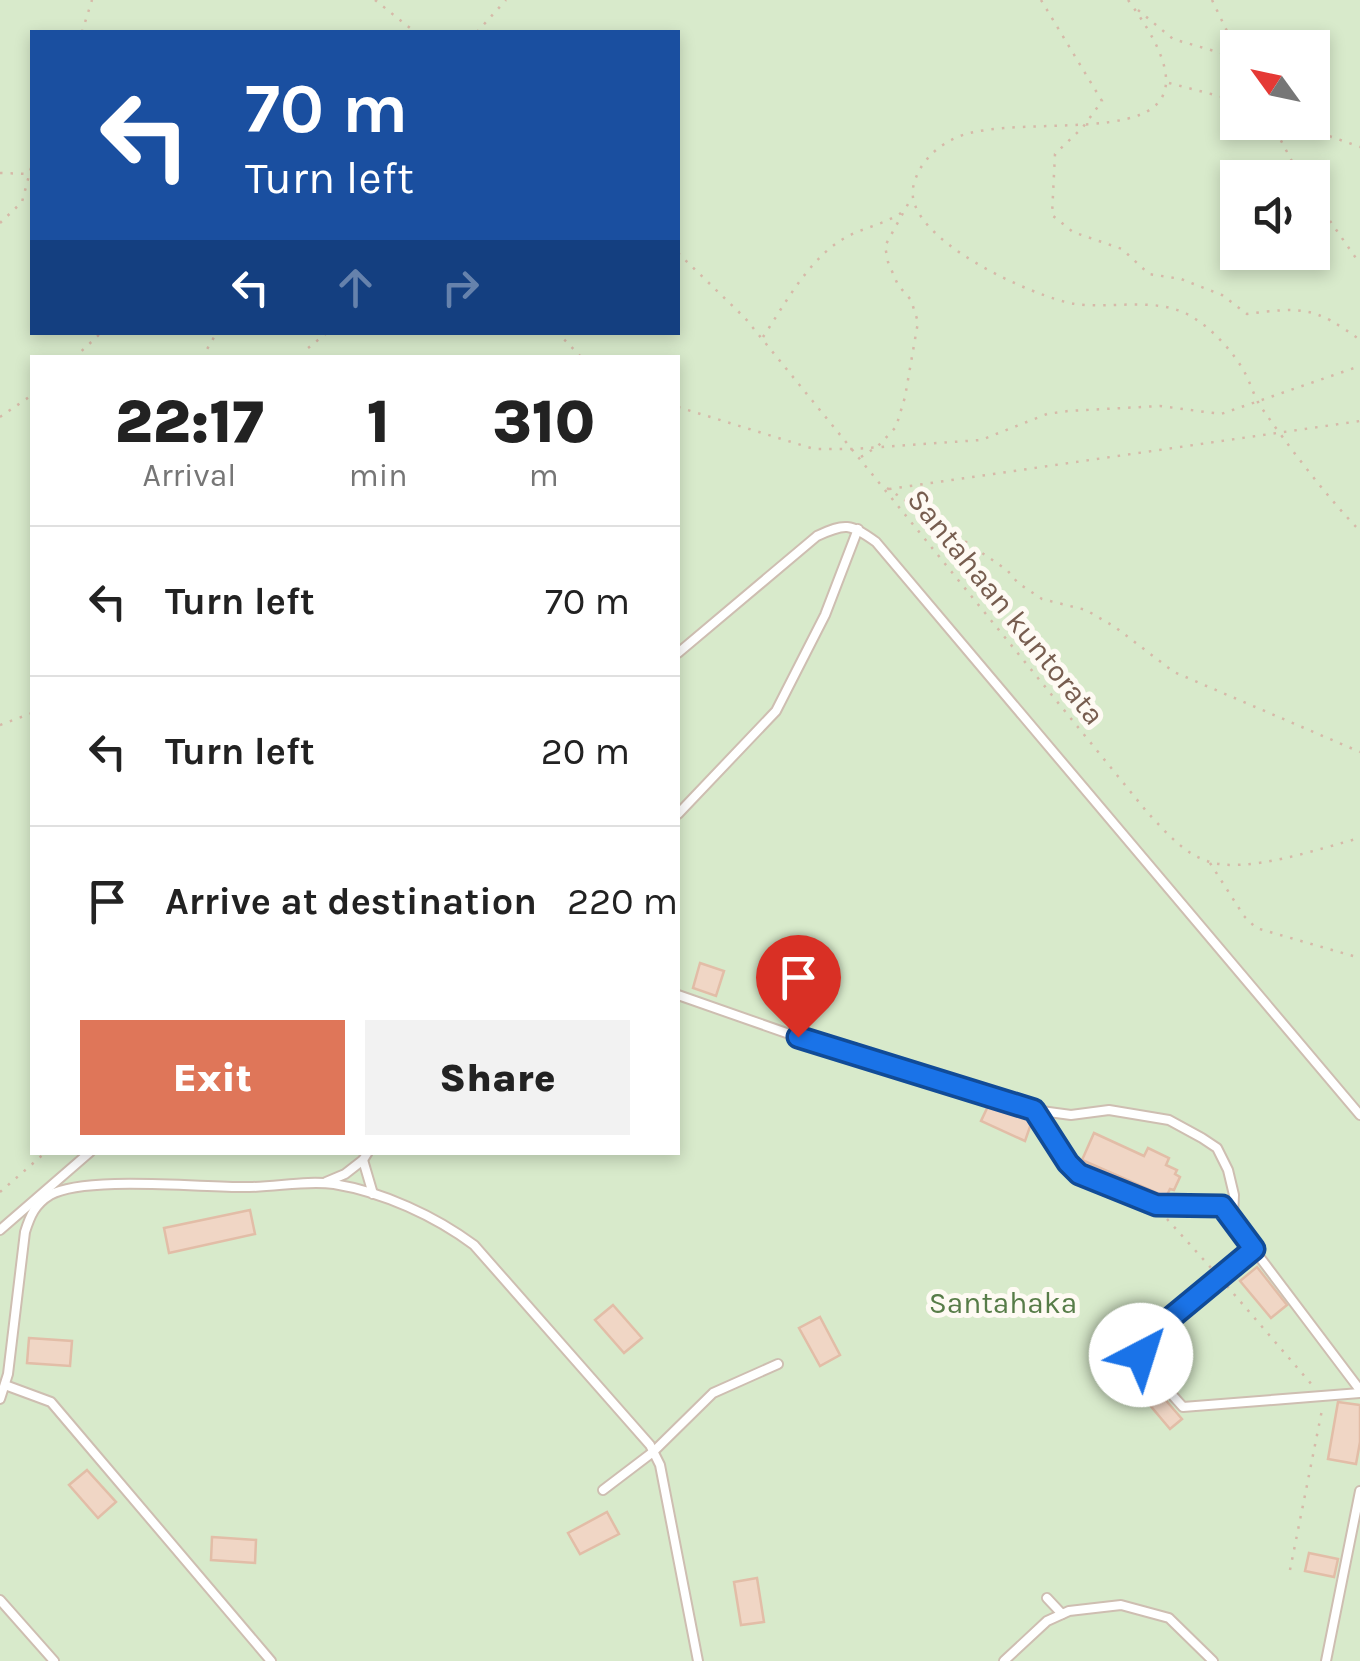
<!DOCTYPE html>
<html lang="en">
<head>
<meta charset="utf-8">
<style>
  :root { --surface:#fff; --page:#f2f2f2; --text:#222; --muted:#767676; --line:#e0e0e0; --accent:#df7659 }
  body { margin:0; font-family:Karla,sans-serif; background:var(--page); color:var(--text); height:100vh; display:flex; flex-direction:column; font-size:38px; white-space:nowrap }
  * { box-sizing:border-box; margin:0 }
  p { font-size:32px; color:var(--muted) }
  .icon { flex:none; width:55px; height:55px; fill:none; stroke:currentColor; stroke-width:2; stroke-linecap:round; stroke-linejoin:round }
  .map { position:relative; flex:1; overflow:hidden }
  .panel { position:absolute; left:30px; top:355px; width:650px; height:800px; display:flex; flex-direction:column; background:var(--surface); border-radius:0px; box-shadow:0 5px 15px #0003 }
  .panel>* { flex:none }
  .banner { position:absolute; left:30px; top:30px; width:650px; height:305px; border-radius:0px; box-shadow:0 5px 15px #0003; background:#1a4fa0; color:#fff; overflow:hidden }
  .needle { width:65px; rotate:303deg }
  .buttons { position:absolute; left:1220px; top:30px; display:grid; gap:20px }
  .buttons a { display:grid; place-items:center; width:110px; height:110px; border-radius:0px; background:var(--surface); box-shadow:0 5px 15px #0003; font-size:50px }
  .pin { position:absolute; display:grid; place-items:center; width:85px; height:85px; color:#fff; margin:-102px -42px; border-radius:50% 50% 50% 0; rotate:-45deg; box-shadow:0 0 10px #0007 }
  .pin .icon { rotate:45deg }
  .me { position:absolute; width:110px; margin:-55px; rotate:40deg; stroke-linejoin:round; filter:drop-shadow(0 0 8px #0008) }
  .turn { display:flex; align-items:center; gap:35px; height:210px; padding:0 50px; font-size:45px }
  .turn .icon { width:130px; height:130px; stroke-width:2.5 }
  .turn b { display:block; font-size:70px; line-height:85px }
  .lanes { display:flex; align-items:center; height:95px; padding:0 50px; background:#0003; justify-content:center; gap:50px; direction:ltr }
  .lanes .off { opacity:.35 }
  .eta { display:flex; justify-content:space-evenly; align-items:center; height:170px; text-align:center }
  .eta b { font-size:60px; font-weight:800; line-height:70px }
  .button { display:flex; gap:20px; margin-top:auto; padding:20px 50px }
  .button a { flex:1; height:115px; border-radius:0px; background:var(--accent); color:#fff; font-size:40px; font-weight:800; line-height:115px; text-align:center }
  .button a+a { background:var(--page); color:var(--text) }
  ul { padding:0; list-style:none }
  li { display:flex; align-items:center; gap:30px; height:150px; padding:0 50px; border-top:2px solid var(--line) }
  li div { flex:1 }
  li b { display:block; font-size:38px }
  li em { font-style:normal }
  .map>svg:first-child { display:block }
  .green { fill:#d8eacb; fill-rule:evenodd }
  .building { fill:#f0d6c5; stroke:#e2bda7; stroke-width:2.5 }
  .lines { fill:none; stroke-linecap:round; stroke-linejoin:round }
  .lane-casing { stroke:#cebeb1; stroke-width:12 }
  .path { stroke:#d6b9a8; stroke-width:2.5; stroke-dasharray:2.5 8; stroke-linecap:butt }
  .lane { stroke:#fff; stroke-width:8 }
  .route-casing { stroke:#114b97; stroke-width:25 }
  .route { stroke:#1a73e8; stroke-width:18 }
  .labels { text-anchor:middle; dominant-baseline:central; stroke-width:10; stroke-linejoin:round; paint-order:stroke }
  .street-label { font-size:30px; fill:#775d4f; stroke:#fefaf3 }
  .park-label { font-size:30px; fill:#577c48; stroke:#fefaf3 }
</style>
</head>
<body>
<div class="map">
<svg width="1360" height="1661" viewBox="0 0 1360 1661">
  <rect width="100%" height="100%" fill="#fcf6ed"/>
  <!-- green -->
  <path class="green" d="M 0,0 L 1360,0 L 1360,1661 L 0,1661 ZM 32,32 L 678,32 L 678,332 L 32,332 ZM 1238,48 L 1312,48 L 1312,122 L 1238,122 ZM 1238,178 L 1312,178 L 1312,252 L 1238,252 ZM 32,358 L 678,358 L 678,1152 L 32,1152 Z"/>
  <!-- building -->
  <g class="building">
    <polygon points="700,963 724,971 716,996 693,988"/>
    <polygon points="989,1104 1032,1121 1025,1141 981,1121"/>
    <polygon points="1094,1133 1144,1156 1148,1148 1169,1158 1166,1165 1177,1170 1175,1174 1180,1177 1174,1190 1170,1189 1166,1197 1082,1160"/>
    <polygon points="250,1210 255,1234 169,1253 164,1228"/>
    <polygon points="1257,1267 1287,1305 1271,1318 1240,1281"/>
    <polygon points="613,1305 642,1338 624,1353 595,1320"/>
    <polygon points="820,1317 840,1355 820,1366 799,1328"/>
    <polygon points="29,1338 72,1341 70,1366 27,1363"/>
    <polygon points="1138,1368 1182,1419 1170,1429 1127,1378"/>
    <polygon points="1338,1402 1360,1405 1360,1442 1356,1464 1328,1459"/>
    <polygon points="87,1470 116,1502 98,1518 69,1485"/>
    <polygon points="607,1512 619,1534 580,1554 568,1533"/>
    <polygon points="212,1537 256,1540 255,1563 211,1560"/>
    <polygon points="1309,1553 1338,1559 1334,1577 1305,1571"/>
    <polygon points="757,1578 764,1622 741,1625 734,1582"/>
  </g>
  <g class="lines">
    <defs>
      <g id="lane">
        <path d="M 678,653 L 817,536 C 845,523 850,523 876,542 L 1360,1115"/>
        <polyline points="678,814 776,711 825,615 858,529"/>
        <polyline points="678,995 798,1037 1034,1110 1071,1115 1109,1110 1169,1120 1202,1138 1217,1148 1228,1170 1234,1195 1233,1217 1246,1239 1360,1390"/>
        <path d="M 1034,1110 C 1049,1130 1058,1160 1079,1173 C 1096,1184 1140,1203 1159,1206 C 1186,1210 1211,1196 1233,1217"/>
        <polyline points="368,1152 363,1160 373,1194"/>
        <polyline points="326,1182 345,1174 363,1160"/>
        <polyline points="0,1230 90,1152"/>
        <polyline points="1254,1249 1161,1326 1141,1355 1149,1369 1183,1407 1360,1393"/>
        <polyline points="5,1385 51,1402 271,1661"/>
        <path d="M 0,1399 L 8,1374 L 25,1232 C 30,1216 35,1204 50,1195 C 86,1175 204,1188 249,1187 C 277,1187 306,1180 334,1184 C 383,1192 435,1216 474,1245 L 650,1445 L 660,1465 L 698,1661"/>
        <polyline points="603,1490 653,1452 713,1393 778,1364"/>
        <polyline points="1047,1598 1062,1614"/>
        <polyline points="0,1600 54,1661"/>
        <polyline points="1004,1661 1047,1621 1069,1611 1121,1605 1169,1618 1213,1661"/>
        <polyline points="1326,1661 1360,1491"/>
      </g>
    </defs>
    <!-- lane casing -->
    <use href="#lane" class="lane-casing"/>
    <!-- path -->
    <g class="path">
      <polyline points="375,0 415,32"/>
      <path d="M 1041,0 L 1102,101 L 1083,127 L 1055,154 L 1052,215 L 1073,232 L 1122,249 L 1149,274 L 1181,279 L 1222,295 L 1247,314 C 1302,307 1314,306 1360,340"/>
      <path d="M 1128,0 C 1247,161 1057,112 970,133 C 944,139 918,160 913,188 C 905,239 1033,297 1075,304 C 1112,309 1153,297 1187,314 C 1210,326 1233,351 1245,373 C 1251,384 1254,397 1261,407 C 1289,447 1326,496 1360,531"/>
      <polyline points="1212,0 1238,54"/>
      <polyline points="1138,10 1173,39 1238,58"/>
      <polyline points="82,32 92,0"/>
      <polyline points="477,32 506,0"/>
      <polyline points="1169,83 1238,101"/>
      <polyline points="1271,122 1301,178"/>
      <polyline points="1290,122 1360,147"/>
      <polyline points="0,173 32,174"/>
      <polyline points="1312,195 1360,264"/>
      <polyline points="0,223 22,202 32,164"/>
      <path d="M 678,253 L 745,318 L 1147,812 C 1164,830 1183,853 1207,861 C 1245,875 1321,848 1360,838"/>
      <polyline points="557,332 582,358"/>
      <path d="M 763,337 C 785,304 808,260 843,239 C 861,228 883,225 901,213"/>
      <polyline points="74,358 102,332"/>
      <polyline points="202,358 217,332"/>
      <polyline points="305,358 308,348 328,332"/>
      <polyline points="678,407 814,449 852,449 981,440 1047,414 1068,411 1160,406 1221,414 1360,366"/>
      <polyline points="0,417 32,395"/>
      <polyline points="861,457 878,446 896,427 905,397 918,322 911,300 898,285 888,262 885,246 908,204"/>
      <polyline points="887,488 1007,570 1018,583 1042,599 1086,610 1115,627 1174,672 1360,752"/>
      <polyline points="889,489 1360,421"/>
      <polyline points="0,725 32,713"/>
      <polyline points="1210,863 1244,916 1256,928 1360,958"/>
      <polyline points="0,1192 46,1152"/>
      <polyline points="1167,1219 1212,1269"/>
      <polyline points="1227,1286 1313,1386"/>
      <polyline points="1290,1570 1322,1410"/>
    </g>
    <!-- lane -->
    <use href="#lane" class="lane"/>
  </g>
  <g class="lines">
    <defs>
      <polyline id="route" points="798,1037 1034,1110 1068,1163 1079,1174 1156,1205 1222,1206 1254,1249 1161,1326 1141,1355"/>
    </defs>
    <!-- route casing -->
    <use href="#route" class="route-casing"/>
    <!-- route -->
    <use href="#route" class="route"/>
  </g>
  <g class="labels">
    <!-- street labels -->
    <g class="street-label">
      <text transform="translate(1006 607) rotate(51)">Santahaan kuntorata</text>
    </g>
    <!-- park labels -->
    <g class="park-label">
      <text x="1003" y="1303">Santahaka</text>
    </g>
  </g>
</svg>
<div class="buttons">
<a><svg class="needle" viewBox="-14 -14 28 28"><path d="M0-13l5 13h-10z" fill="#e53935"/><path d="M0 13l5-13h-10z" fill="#767676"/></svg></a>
<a><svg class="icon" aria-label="sound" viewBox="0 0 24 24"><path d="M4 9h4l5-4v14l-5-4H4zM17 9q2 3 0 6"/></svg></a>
</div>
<div class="pin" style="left:798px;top:1037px;background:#d93025"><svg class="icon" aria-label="arrive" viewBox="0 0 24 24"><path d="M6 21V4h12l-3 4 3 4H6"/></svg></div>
<svg class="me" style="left:1141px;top:1355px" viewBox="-20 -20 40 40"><circle r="19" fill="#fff"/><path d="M0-13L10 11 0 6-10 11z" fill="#1a73e8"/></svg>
<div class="banner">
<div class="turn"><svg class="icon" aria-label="left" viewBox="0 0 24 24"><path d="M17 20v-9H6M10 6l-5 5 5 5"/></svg><div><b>70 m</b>Turn left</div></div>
<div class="lanes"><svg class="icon" aria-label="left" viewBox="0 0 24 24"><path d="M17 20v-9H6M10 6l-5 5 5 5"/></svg><svg class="icon off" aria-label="ahead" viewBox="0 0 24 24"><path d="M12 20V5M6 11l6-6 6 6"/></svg><svg class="icon off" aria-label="right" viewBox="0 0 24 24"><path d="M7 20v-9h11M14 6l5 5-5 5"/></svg></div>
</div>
<section class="panel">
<div class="eta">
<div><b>22:17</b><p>Arrival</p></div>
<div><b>1</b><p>min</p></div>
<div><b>310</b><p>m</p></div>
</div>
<ul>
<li><svg class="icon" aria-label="left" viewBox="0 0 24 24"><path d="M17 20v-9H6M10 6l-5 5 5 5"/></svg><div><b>Turn left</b></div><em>70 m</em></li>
<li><svg class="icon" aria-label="left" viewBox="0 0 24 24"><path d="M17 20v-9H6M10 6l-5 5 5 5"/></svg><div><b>Turn left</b></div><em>20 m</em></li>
<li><svg class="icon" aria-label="arrive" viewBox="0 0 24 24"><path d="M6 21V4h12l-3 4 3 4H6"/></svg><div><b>Arrive at destination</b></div><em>220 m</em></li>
</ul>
<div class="button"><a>Exit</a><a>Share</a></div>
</section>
</div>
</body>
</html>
